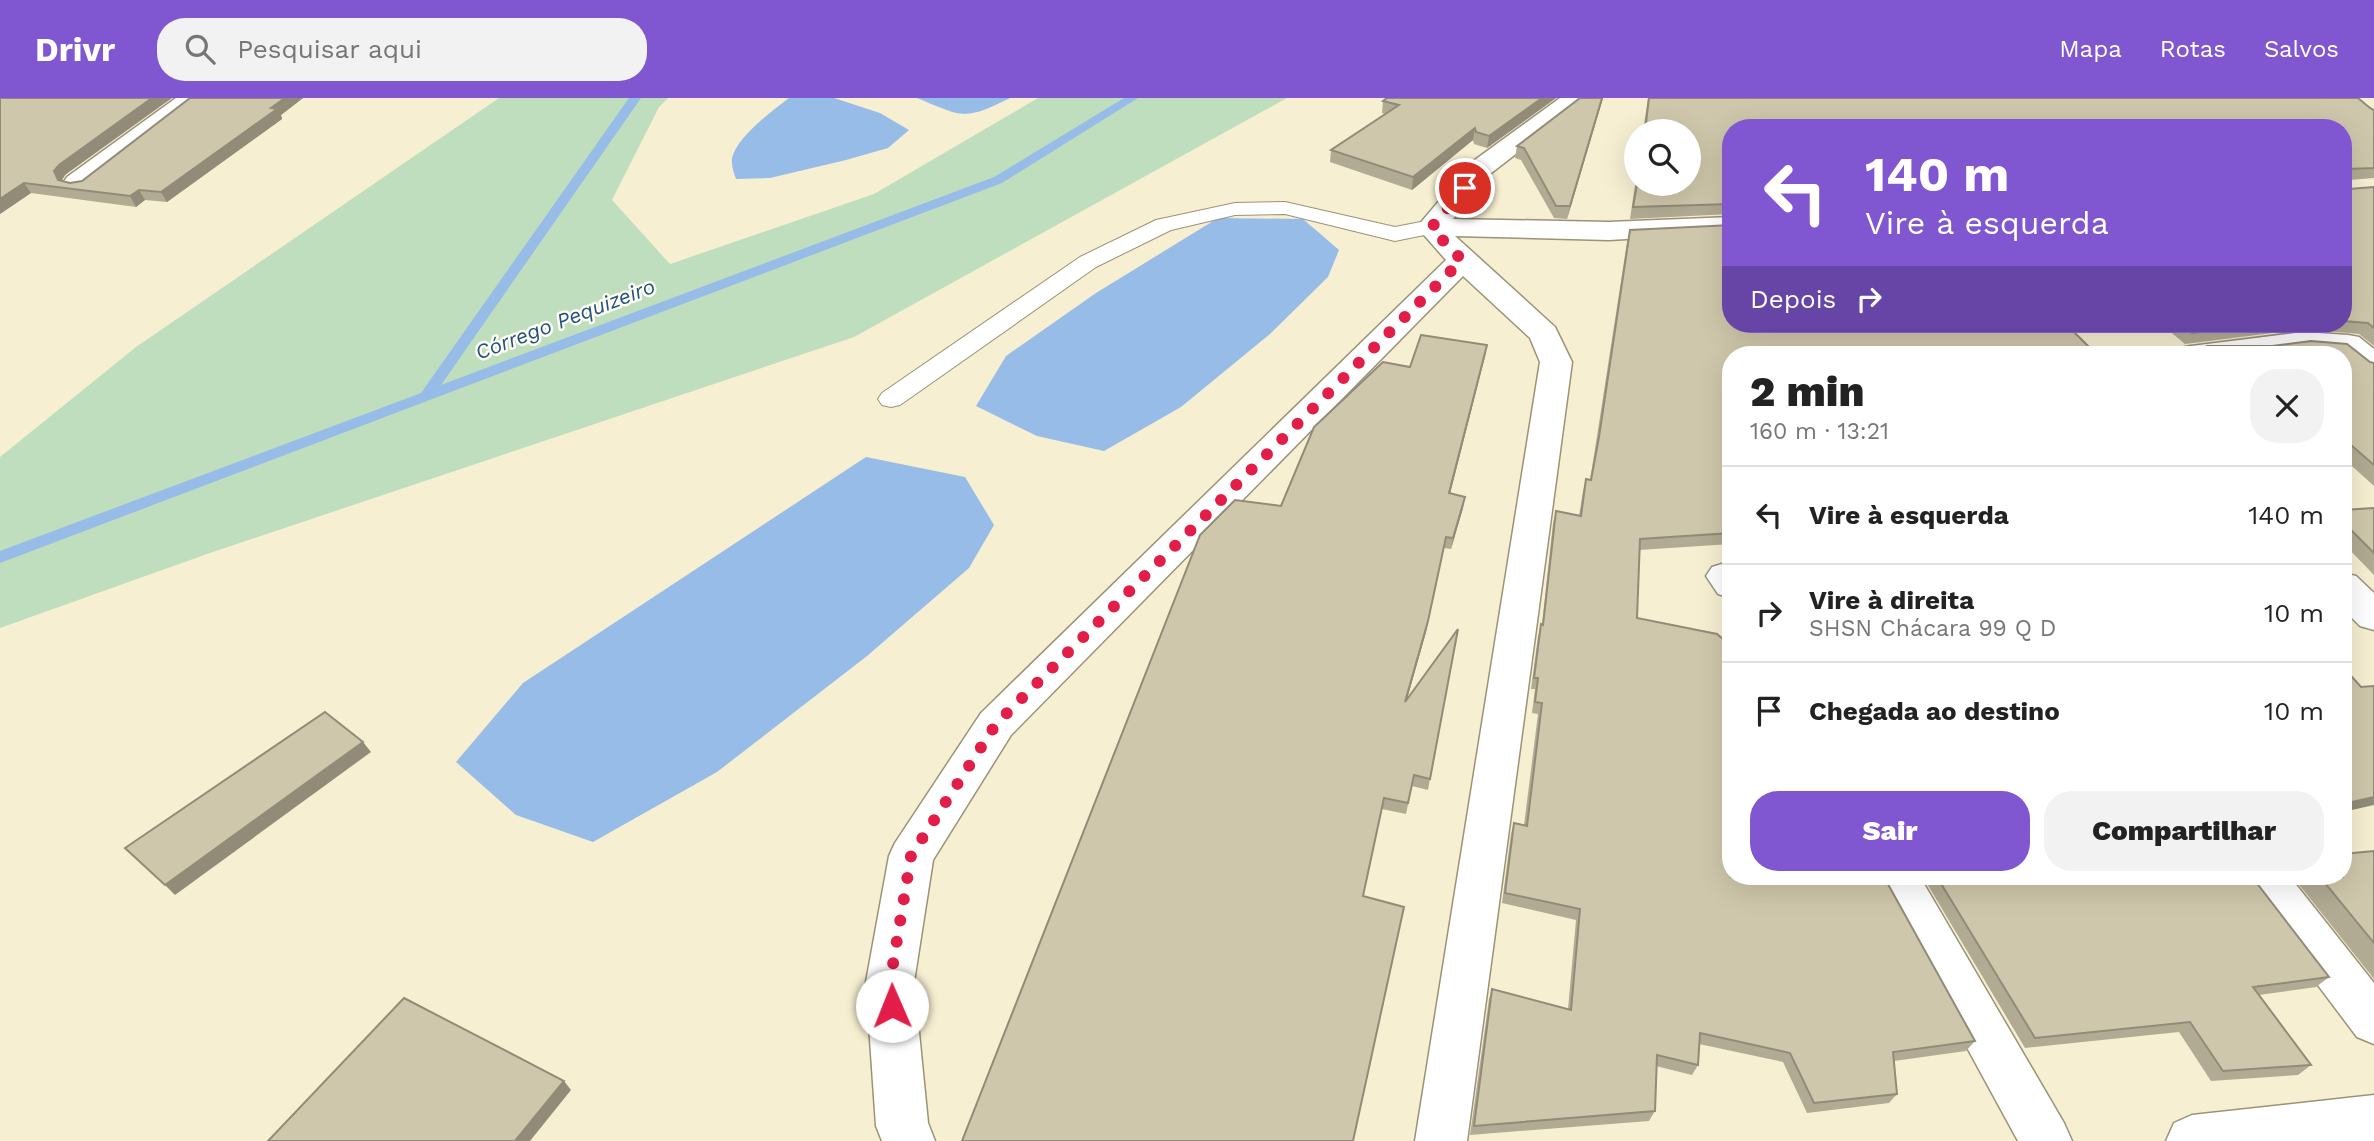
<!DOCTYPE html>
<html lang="pt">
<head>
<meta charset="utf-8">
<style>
  :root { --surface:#fff; --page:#f2f2f2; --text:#222; --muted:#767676; --line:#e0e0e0; --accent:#8157d1 }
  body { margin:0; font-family:"Work Sans",sans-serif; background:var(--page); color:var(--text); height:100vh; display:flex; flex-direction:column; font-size:26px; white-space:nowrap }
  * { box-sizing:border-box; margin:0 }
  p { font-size:23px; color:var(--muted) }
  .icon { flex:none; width:38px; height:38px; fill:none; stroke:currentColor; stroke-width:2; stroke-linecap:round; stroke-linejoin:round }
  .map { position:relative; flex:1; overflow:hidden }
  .panel { position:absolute; left:1722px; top:248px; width:630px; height:539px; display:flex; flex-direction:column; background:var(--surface); border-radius:28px; box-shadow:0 7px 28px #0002 }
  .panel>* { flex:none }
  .hud { position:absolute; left:1722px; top:21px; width:630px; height:214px; border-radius:28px; box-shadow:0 7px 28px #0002; background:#8157d1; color:#fff; overflow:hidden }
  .controls { position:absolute; left:1624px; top:21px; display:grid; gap:14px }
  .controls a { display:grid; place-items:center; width:77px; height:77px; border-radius:50%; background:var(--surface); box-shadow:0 7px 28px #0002; font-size:35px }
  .pin { position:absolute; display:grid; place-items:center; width:60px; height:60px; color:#fff; margin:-30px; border:4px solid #fff; border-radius:50%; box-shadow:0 2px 7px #0007 }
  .me { position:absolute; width:77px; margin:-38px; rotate:359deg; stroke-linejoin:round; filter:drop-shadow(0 0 5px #0008) }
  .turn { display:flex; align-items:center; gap:24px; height:147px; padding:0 28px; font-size:32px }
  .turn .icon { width:91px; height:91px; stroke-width:2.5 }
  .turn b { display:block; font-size:49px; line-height:60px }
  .then { display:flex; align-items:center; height:66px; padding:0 28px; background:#0003; gap:14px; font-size:26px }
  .round { display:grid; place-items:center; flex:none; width:74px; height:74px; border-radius:28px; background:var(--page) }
  .headline { display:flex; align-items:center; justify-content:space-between; height:119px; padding:0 28px }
  h1 { font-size:42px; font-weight:800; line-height:52px }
  .action { display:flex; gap:14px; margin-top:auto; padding:14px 28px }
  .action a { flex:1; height:80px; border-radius:28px; background:var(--accent); color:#fff; font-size:28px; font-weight:800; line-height:80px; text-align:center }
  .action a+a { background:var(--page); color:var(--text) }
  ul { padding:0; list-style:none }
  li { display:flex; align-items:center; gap:21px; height:98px; padding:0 28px; border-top:2px solid var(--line) }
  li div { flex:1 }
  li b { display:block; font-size:26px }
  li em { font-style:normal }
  header { display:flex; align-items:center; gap:42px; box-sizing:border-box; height:98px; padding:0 35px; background:var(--accent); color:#fff }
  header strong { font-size:33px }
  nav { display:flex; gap:38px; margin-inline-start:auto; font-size:24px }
  .search { width:490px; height:63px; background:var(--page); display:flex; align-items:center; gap:18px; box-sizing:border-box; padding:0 24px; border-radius:28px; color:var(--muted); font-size:26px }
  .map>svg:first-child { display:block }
  .green { fill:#bfdebe }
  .water { fill:#97bce8 }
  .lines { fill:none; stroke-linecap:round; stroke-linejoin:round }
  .stream { fill:#97bce8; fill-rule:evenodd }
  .service-casing { stroke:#9a9378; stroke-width:2 }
  .minor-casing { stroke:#9a9378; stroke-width:3 }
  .service { fill:#fff; fill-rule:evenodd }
  .minor { fill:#fff; fill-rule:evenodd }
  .wall { fill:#b2ab93 }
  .shaded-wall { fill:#918b78 }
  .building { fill:#cfc7ab; stroke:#918b78; stroke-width:2 }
  .route { stroke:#e11d48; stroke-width:12; stroke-dasharray:0 21.6 }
  .labels { text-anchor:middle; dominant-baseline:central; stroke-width:5; stroke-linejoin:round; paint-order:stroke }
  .water-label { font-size:21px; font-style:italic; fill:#1e5086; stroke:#fffcf0 }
</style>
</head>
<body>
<header>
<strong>Drivr</strong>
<div class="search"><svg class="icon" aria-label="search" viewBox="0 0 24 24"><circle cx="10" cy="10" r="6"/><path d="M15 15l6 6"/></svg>Pesquisar aqui</div>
<nav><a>Mapa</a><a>Rotas</a><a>Salvos</a></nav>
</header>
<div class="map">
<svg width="2374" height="1043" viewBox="0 0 2374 1043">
  <rect width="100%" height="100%" fill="#f7efd2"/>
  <!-- green -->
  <polygon class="green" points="499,0 668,0 659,9 612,102 670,166 874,96 1038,0 1287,0 854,239 207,456 0,530 0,359 136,249"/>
  <!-- water -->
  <g class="water">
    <path d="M 789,0 L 834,0 L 880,15 L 909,32 L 888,50 L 846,62 L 770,80 L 736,81 C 734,75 731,67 732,60 C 737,39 772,13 789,0 Z"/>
    <path d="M 917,0 L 1010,0 C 964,23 963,19 917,0 Z"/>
    <polygon points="1218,120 1303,121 1339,152 1328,179 1270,236 1181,309 1104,353 1037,338 976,308 1006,258 1096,195"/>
    <polygon points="866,359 965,379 994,427 969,470 867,558 717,674 593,744 516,717 456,664 523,585"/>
  </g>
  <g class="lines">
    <!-- stream -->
    <polygon class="stream" points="629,0 641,0 441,287 994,79 1124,0 1138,0 1002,85 0,465 0,453 421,295"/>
    <defs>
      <polygon id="service" points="1285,104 1395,129 1431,122 1439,124 1442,129 1439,134 1395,143 1285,116 1235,117 1171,132 1096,169 900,307 891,309 882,307 878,301 882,295 1080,159 1156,122 1235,105"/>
      <g id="minor">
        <polygon points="176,0 204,0 87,91 77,93 67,91 63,85 67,79"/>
        <polygon points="1560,0 1588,0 1490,76 1453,121 1609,124 1731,119 1731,135 1609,142 1455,138 1555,229 1572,264 1467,1043 1415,1043 1540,264 1530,240 1463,178 1011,637 933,762 914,884 928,1025 935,1043 882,1043 876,1028 866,884 889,758 895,745 981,615 1446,162 1417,129 1472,64"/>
        <polygon points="2303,234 2348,237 2359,239 2374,251 2374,276 2363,273 2340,255 2303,252 2264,257 2175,257 2180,250 2191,248"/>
        <polygon points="1725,465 1731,466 1731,500 1718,496 1706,478 1712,469"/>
        <polygon points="2343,475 2356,478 2374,495 2374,532 2360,528 2343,511"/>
        <polygon points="1874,779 1920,779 2064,1025 2072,1043 2018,1043"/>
        <polygon points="2241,779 2290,779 2374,885 2374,946 2357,939 2247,793"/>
        <polygon points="2374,997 2374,1043 2166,1043 2174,1025 2192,1017"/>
      </g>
    </defs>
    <!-- service casing -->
    <use href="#service" class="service-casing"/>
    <!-- minor casing -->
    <use href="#minor" class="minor-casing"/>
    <!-- service -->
    <use href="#service" class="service"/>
    <!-- minor -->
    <use href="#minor" class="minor"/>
  </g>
  <!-- wall -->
  <g class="wall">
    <polygon points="0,0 65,77 61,83 70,85 82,83 190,0 303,0 281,17 282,21 167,104 145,102 136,109 31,95 0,116"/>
    <polygon points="1387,0 1556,0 1487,50 1474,46 1473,42 1412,92 1330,64 1331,52 1386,16 1382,15 1383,3"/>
    <polygon points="1580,0 1603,0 1567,121 1554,120 1521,62 1515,60 1517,48"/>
    <polygon points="1648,0 2358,0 2370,10 2374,12 2374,80 2348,82 2349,91 2374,89 2374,248 2359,236 2303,231 2185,246 2161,226 2343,226 2343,30 1731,30 1731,116 1630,121 1636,80 1636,86 1689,33 1643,33"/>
    <polygon points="1630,132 1731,257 1731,446 1639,452 1637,520 1731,779 1975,943 1966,953 1894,963 1897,996 1889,1005 1807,1015 1783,964 1699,946 1698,967 1692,977 1656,968 1655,1013 1649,1023 1470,1037 1489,901 1492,891 1568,911 1576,822 1502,805 1511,736 1514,725 1524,727 1538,616 1532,615 1535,591 1531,591 1538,538 1542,526 1553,425 1556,413 1579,418 1583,393 1586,381 1590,382 1595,351 1627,144"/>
    <polygon points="2311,243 2347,246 2370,264 2374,265 2374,388 2343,360 2343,257 2202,257 2208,248 2272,248"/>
    <polygon points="1485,258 1450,396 1463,410 1451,451 1444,450 1426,534 1407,601 1458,531 1428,692 1412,688 1406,716 1382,711 1363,798 1353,1043 1281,408 1410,269"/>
    <polygon points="2374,410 2374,477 2343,445 2343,412"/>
    <polygon points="2374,753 2374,881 2293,779 2343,779"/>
    <polygon points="1923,779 2254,779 2256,784 2329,879 2316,889 2259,897 2311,967 2298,977 2211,983 2179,934 2025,950"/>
  </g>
  <!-- shaded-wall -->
  <g class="shaded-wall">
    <polygon points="152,0 172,0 65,77 61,84 65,92 54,73 59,67"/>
    <polygon points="285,0 303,0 281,17 282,21 167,104 161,94"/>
    <polygon points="1542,0 1556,0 1487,50 1489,38"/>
    <polygon points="1602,0 1603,0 1567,121 1570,108"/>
    <polygon points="1475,30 1473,42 1412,92 1413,79"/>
    <polygon points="24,85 31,95 0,116 0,101"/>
    <polygon points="139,92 145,102 136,109 130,98"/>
    <polygon points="1487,247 1485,258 1447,407 1449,395"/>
    <polygon points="1465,399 1463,410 1451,451 1453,440"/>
    <polygon points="1446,439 1426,534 1403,615 1405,604"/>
    <polygon points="363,644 371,654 175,797 165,787"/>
    <polygon points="2374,699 2374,707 2343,714 2343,706"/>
    <polygon points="564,983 571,992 530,1043 515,1043"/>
  </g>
  <!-- building -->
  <g class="building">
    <polygon points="0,0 152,0 59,67 54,73 58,82 70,85 82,83 190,0 285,0 271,10 277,11 161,94 139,92 130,98 24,85 0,101"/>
    <polygon points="1387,0 1542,0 1489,38 1476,34 1475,30 1413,79 1331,52 1399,7 1383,3"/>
    <polygon points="1580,0 1602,0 1570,108 1556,108 1524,50 1517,48"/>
    <polygon points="1649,0 2358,0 2370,10 2374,12 2374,70 2348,71 2349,91 2374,89 2374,230 2368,225 2343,223 2343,30 1731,30 1731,106 1633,109 1637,86 1689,86 1689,33 1645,33"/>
    <polygon points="1731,127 1731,226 2066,226 2097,257 1731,257 1731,435 1640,441 1637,520 1717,536 1731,548 1731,779 1884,779 1975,943 1893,954 1897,996 1814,1005 1790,955 1700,935 1698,967 1657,957 1655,1013 1474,1028 1492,891 1571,912 1580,811 1505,795 1514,725 1527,728 1542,605 1535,604 1538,580 1534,580 1541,526 1543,527 1556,413 1581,418 1586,381 1591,382 1599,339 1630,132"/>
    <polygon points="2182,226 2266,226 2192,235"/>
    <polygon points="1421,237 1487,247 1449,395 1465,399 1453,440 1446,439 1428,523 1405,604 1458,531 1430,681 1414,677 1408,705 1384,700 1363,798 1404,809 1353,1043 962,1043 1200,437 1235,402 1281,408 1314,329 1383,264 1410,269"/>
    <polygon points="2311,243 2347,246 2370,264 2374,265 2374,367 2343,340 2343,257 2218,257 2208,248 2272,248"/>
    <polygon points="2374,410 2374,455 2343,424 2343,412"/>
    <polygon points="2343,569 2361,589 2374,588 2374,699 2343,706"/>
    <polygon points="325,614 363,644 165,787 125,750"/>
    <polygon points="2374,753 2374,845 2320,779 2343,779 2343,756"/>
    <polygon points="1937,779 2254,779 2256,784 2329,879 2253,889 2311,967 2223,973 2190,924 2035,940"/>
    <polygon points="404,900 564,983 515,1043 268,1043"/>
  </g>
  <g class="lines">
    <!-- route -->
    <polyline class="route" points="892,908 890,884 911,758 996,626 1462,162 1431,130 1465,90"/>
  </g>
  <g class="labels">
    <!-- water labels -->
    <g class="water-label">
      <text transform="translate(565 221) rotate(-21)">Córrego Pequizeiro</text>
    </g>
  </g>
</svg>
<div class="controls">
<a><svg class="icon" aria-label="search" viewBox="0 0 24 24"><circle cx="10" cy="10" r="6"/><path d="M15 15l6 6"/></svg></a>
</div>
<div class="pin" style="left:1465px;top:90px;background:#d93025"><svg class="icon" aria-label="arrive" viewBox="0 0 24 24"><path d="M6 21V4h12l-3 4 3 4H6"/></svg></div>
<svg class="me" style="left:892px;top:908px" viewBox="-20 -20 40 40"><circle r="19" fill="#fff"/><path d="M0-13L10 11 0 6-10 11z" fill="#e11d48"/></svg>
<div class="hud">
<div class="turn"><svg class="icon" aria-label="left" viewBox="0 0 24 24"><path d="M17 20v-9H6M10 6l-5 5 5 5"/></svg><div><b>140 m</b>Vire à esquerda</div></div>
<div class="then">Depois<svg class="icon" aria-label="right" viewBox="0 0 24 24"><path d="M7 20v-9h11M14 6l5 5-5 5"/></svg></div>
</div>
<section class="panel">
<div class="headline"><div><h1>2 min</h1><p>160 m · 13:21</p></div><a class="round"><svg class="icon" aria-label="close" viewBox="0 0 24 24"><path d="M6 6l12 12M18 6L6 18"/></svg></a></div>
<ul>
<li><svg class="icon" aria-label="left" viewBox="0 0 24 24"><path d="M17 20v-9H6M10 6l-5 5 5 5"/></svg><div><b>Vire à esquerda</b></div><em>140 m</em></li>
<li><svg class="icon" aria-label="right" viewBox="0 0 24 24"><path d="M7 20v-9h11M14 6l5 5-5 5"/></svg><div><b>Vire à direita</b><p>SHSN Chácara 99 Q D</p></div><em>10 m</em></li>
<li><svg class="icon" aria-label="arrive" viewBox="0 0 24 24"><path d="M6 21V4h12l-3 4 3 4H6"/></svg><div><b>Chegada ao destino</b></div><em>10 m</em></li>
</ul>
<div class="action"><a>Sair</a><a>Compartilhar</a></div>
</section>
</div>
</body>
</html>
